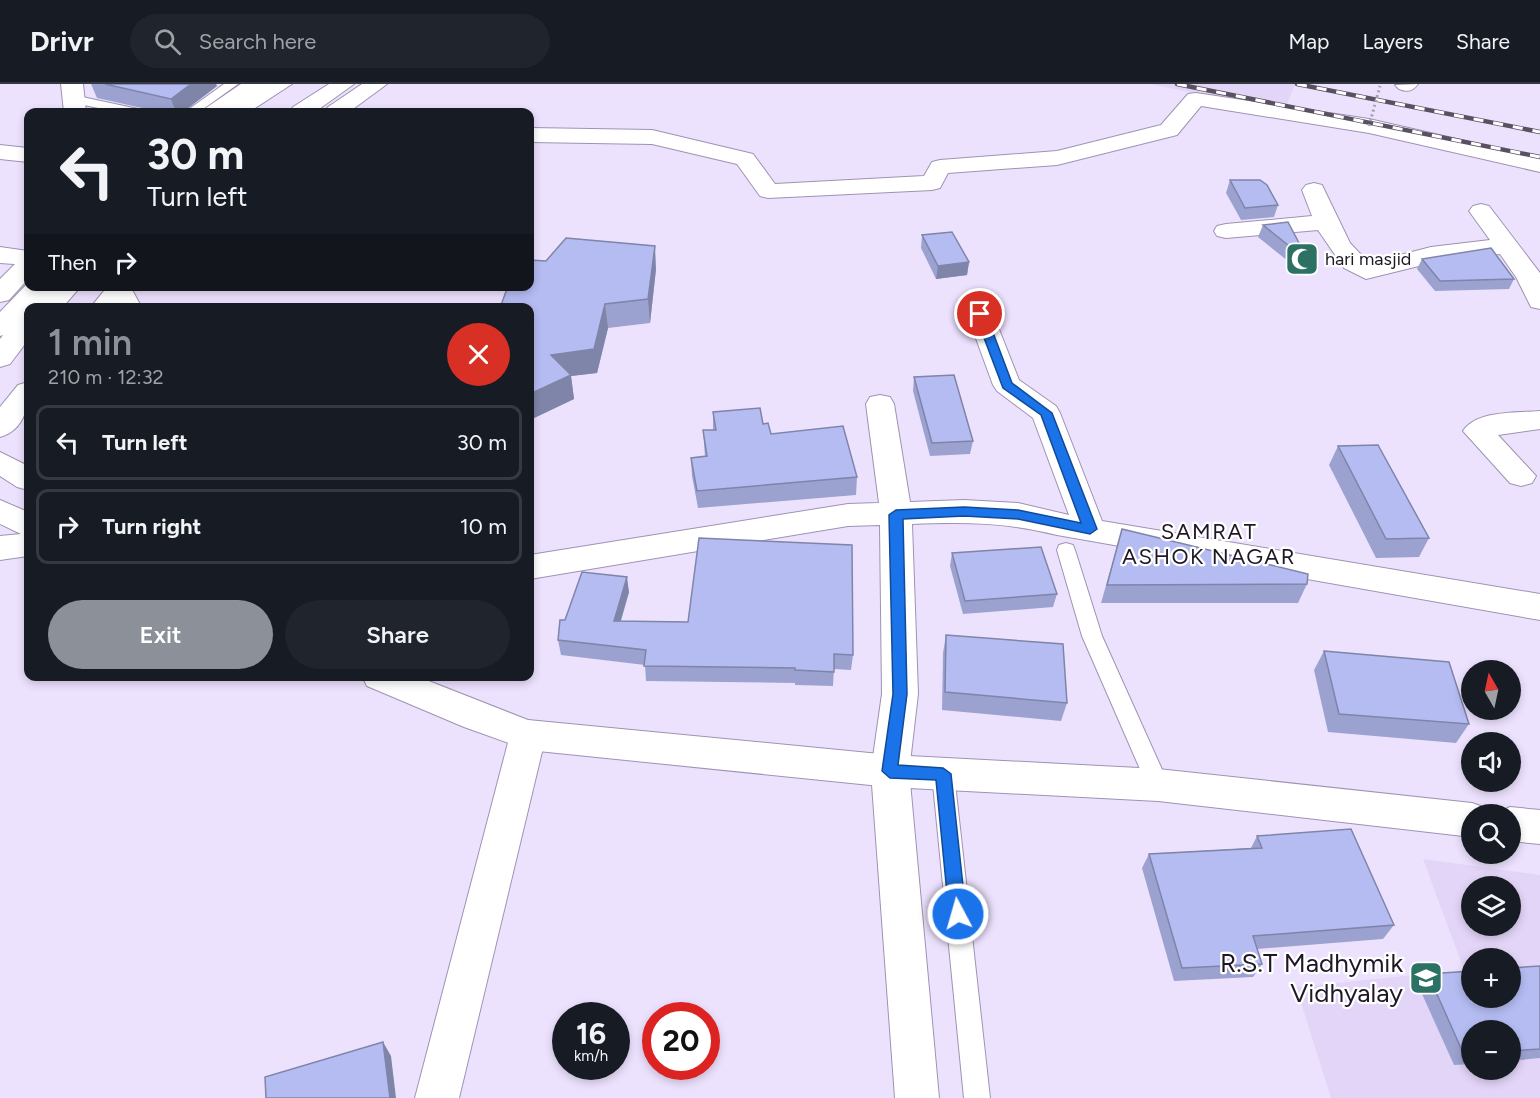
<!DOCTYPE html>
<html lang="en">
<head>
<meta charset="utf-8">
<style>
  :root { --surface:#171b24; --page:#20242c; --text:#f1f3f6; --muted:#9ea1a6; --line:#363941; --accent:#8c9099 }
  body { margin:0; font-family:Figtree,sans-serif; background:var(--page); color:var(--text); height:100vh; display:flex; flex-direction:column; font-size:22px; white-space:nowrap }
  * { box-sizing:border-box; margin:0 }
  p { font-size:20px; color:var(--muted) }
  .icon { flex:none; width:33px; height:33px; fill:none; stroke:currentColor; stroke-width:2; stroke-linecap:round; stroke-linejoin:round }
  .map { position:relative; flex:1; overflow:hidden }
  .details { position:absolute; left:24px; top:219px; width:510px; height:378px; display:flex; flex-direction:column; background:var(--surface); border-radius:12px; box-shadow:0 3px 9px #0003 }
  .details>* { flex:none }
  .top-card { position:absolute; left:24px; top:24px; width:510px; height:183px; border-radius:12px; box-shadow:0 3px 9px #0003; background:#171b24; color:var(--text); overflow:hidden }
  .needle { width:39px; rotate:351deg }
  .tools { position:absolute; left:1461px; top:576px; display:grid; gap:12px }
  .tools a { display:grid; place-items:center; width:60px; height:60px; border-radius:50%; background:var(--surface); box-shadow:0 3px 9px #0003; font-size:30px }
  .speed { position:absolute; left:552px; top:918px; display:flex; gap:12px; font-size:30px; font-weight:700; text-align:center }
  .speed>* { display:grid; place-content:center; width:78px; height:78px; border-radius:50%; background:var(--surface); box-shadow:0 3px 9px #0003; line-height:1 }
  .speed small { font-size:15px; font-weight:400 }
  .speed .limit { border:9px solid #d22; background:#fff; color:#111 }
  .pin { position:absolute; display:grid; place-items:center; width:51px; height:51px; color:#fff; margin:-26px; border:3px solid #fff; border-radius:50%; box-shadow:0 2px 6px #0007 }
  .me { position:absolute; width:66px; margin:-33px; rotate:354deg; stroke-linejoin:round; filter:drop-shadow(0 0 4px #0008) }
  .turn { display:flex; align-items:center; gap:21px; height:126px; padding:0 24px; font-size:27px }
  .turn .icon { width:78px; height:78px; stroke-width:2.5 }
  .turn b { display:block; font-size:42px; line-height:51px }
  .then { display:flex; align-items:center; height:57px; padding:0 24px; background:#0003; gap:12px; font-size:22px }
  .round { display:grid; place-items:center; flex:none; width:63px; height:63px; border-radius:32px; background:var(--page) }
  .headline { display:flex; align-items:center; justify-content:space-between; height:102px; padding:0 24px }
  h1 { font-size:36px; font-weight:600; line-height:45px; color:var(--accent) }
  .action { display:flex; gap:12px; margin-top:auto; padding:12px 24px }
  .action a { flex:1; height:69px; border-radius:36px; background:var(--accent); color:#fff; font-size:24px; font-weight:600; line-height:69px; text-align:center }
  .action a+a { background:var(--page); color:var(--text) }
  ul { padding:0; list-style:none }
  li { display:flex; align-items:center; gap:18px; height:75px; margin:0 12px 9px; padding:0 12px; border:3px solid var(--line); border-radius:12px }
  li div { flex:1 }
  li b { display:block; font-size:22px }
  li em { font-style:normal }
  header { display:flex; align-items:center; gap:36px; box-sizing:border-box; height:84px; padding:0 30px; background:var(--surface); border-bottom:2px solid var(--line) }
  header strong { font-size:28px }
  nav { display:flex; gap:33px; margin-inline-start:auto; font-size:21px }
  .search { width:420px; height:54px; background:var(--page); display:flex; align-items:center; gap:15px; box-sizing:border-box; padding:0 21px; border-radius:33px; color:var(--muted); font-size:22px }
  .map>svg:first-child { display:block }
  .built { fill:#e3d5f7; fill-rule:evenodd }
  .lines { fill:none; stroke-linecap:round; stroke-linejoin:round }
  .service-casing { stroke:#9f92b2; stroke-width:2 }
  .minor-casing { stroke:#9f92b2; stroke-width:2 }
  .secondary-casing { stroke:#9f92b2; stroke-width:2 }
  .motorway-casing { stroke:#9f92b2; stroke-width:2 }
  .service { fill:#fff; fill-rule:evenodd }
  .minor { fill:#fff; fill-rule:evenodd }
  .secondary { fill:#fff; fill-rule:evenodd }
  .motorway { fill:#fff; fill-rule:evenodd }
  .rail-casing { stroke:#595162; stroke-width:4.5 }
  .rail { stroke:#fff; stroke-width:3; stroke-dasharray:10; stroke-linecap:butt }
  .path-bridge { stroke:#a69db4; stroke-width:3; stroke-dasharray:2 3; stroke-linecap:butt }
  .wall { fill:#9ca2d0 }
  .shaded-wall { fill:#7f84a9 }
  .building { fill:#b5bcf2; stroke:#7f84a9; stroke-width:1.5 }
  .route { fill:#1a73e8; stroke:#114b97; stroke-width:1.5 }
  .labels { text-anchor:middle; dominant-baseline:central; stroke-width:4.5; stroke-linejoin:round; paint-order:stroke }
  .far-poi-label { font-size:18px; fill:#1e1825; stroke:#fff; text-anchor:start }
  .neighbourhood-label { font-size:22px; letter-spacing:1.5px; fill:#1e1825; stroke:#fff }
  .near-poi-label { font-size:26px; fill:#1e1825; stroke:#fff; text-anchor:end }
</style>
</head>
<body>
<header>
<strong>Drivr</strong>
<div class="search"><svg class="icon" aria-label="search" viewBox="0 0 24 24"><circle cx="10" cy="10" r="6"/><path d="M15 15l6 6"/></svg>Search here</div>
<nav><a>Map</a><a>Layers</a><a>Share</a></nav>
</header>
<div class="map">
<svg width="1540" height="1014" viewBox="0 0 1540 1014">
  <rect width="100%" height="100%" fill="#ede2fe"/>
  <!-- built -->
  <g class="built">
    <polygon points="1150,0 1295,0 1284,28"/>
    <path d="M 1423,775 L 1540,791 L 1540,1014 L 1331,1014 L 1296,903 L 1464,886 ZM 1472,802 L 1510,802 L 1510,842 L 1472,842 ZM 1472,874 L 1510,874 L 1510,914 L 1472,914 ZM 1472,946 L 1510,946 L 1510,986 L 1472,986 Z"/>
  </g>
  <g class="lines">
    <defs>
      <g id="service">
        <polygon points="224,0 238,0 199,28 185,28"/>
        <polygon points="73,11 138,25 139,28 118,28 69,18 67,15"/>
        <polygon points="1066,459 1073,461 1075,466 1102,552 1169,701 1166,708 1158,710 1150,708 1082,552 1057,466 1059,461"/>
        <polygon points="943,681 951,683 954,690 990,1014 964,1014 932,690 935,683"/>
      </g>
      <g id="minor">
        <polygon points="61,0 83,0 86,28 64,28"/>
        <polygon points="241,0 267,0 225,28 200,28"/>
        <path d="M 1418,0 C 1412,8 1407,8 1399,5 L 1395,1 Z"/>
        <polygon points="1196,9 1369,35 1540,74 1540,88 1369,49 1201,22 1177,51 1057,81 948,89 940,104 932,106 768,114 760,112 737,80 652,60 530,58 530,44 652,46 753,70 775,100 924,92 932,78 940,76 1057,67 1161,41 1188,10"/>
        <polygon points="0,61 28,64 28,78 0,75"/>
        <polygon points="1314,99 1322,101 1350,159 1369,179 1431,163 1490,156 1469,127 1473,122 1481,120 1489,122 1540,189 1540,225 1531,223 1516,193 1500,170 1431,179 1366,195 1344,184 1318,146 1226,154 1217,152 1214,147 1217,142 1226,140 1312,132 1302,106 1306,101"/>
        <polygon points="0,163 28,167 28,181 0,179"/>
        <polygon points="108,202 130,202 142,224 116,224 106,206"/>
        <path d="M 980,222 L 989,224 L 993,230 L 1019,296 L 1056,322 L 1060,329 L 1102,437 L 1540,510 L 1540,536 L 1057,451 C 1007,438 963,438 912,440 L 918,610 L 909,687 L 939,1014 L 895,1014 L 871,687 L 882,610 L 880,441 L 848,442 L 530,495 L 530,471 L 848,420 L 879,419 L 866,320 L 870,313 L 880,311 L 890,313 L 894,320 L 910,418 L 964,416 L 1018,419 L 1069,431 L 1033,334 L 997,307 L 993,301 L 967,230 L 971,224 Z"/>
        <path d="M 1540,327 L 1540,345 L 1498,351 L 1536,392 L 1532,399 L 1521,402 L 1510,399 L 1463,347 C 1477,326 1517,329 1540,327 Z"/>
        <polygon points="528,636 541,640 546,651 459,1014 415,1014 510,651 515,640"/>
      </g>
      <g id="secondary">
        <polygon points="266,0 292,0 249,28 224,28"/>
        <polygon points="362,0 387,0 349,28 325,28 328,23"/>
        <polygon points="28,173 28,195 9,216 0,218 0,195 19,176"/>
        <polygon points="108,202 136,202 118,224 90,224"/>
        <path d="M 28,298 C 30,320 25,346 0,353 L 0,323 L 18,301 Z"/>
        <polygon points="0,368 28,382 28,406 17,403 0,392"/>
        <polygon points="0,416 28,428 28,472 0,476 0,452 21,450 0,440"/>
        <polygon points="362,592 416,592 528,636 890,671 1158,685 1472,719 1486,724 1489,730 1472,730 1472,753 1158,717 890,703 528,666 464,643 367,602"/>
        <polygon points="1510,723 1540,726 1540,760 1510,757 1510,730 1495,730"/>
      </g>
      <g id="motorway">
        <polygon points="329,0 354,0 315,28 290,28 293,23"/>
        <polygon points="28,199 28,202 53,202 51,204 81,202 62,224 28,224 28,229 24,234 28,233 28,256 10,280 0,283 0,255 3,251 0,252 0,228"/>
      </g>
    </defs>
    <!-- service casing -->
    <use href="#service" class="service-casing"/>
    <!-- minor casing -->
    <use href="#minor" class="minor-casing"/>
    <!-- secondary casing -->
    <use href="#secondary" class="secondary-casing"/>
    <!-- motorway casing -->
    <use href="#motorway" class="motorway-casing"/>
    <!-- service -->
    <use href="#service" class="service"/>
    <!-- minor -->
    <use href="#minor" class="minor"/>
    <!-- secondary -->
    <use href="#secondary" class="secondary"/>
    <!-- motorway -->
    <use href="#motorway" class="motorway"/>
    <defs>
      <g id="rail">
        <polyline points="1177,0 1540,73"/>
        <polyline points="1297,0 1540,48"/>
      </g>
    </defs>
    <!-- rail casing -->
    <use href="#rail" class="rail-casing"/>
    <!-- rail -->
    <use href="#rail" class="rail"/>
    <!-- path-bridge -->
    <polyline class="path-bridge" points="1369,42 1380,2"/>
  </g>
  <!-- wall -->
  <g class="wall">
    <polygon points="91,0 216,0 217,2 183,28 160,28 97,14"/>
    <polygon points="1230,96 1278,121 1274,133 1241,136 1226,109"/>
    <polygon points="1263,141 1309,178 1304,190 1258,153"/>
    <polygon points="922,151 969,178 967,191 936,195 921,164"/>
    <polygon points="1422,175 1514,195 1509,205 1435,207 1417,185"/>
    <polygon points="656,185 650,239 608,244 597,289 571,292 574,315 532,335 530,333 530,224"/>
    <polygon points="914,293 973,357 970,370 930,372 913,307"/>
    <polygon points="713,328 763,340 771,350 857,393 856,411 698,424 692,392 691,374 705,373 703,346 713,346"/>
    <polygon points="1338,362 1429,454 1419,473 1376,474 1329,381"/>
    <polygon points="1122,445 1307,500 1298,519 1101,519"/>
    <polygon points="952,469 1057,510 1053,523 963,530 950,482"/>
    <polygon points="629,508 621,537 688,538 853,571 851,586 834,585 833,602 795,601 795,599 646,597 645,581 561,571 558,556 565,536"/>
    <polygon points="946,551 1067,619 1061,637 942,626 943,569"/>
    <polygon points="1324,567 1469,640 1456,659 1328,648 1314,586"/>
    <polygon points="1257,752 1394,841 1383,855 1257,865 1262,880 1253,893 1174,897 1142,784 1149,770 1251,764"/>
    <polygon points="1540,882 1540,974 1510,977 1510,946 1472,946 1472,980 1454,981 1418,901 1428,890"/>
  </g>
  <!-- shaded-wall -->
  <g class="shaded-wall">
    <polygon points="191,0 216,0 217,2 183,28 176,28 171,15"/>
    <polygon points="655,162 656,185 650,239 648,215"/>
    <polygon points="969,178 967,191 936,195 938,182"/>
    <polygon points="605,220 608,244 597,289 571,292 574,315 532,335 530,323 530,310 551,271"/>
    <polygon points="627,493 629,508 616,552 614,537"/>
    <polygon points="383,958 391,972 396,1014 390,1014"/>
  </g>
  <!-- building -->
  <g class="building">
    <polygon points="105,0 191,0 171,15"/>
    <polygon points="1230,96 1260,96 1267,101 1278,121 1245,124"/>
    <polygon points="1288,138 1309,178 1263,141"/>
    <polygon points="952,148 969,178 938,182 922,151"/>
    <polygon points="566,154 655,162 648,215 605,220 594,265 551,271 571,291 530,310 530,224 500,224 508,202 530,202 530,176 546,177"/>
    <polygon points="1491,164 1514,195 1440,197 1422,175"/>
    <polygon points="954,291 973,357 932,359 914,293"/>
    <polygon points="760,324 763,340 768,339 771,350 843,342 857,393 697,407 691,374 707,372 703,346 716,346 713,328"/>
    <polygon points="1378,361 1429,454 1386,455 1338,362"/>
    <polygon points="1122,445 1308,490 1307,500 1107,501"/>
    <polygon points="699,454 852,461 853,571 834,570 834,588 795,586 795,584 644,582 646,566 558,556 560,536 565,536 582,488 627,493 614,537 688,538"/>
    <polygon points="1041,463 1057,510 965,517 952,469"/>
    <polygon points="946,551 1063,560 1067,619 945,608"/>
    <polygon points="1324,567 1449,578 1469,640 1339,630"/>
    <polygon points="1351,745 1394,841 1253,852 1262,880 1182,884 1149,770 1262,764 1257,752"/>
    <polygon points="1540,882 1540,965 1510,967 1510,946 1472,946 1472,970 1464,971 1428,890 1472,887 1472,914 1510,914 1510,884"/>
    <polygon points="383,958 390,1014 266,1014 265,993"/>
  </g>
  <!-- route -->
  <polygon class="route" points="980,227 986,230 1012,299 1052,329 1097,445 1090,450 1018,435 964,432 903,435 907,610 898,681 943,684 951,690 966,830 964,836 958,838 952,836 949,830 936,696 890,694 882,687 893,610 889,431 896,426 964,423 1018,426 1081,439 1041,331 1003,304 975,230"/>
  <!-- icons -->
  <defs>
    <symbol id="mosque-square" viewBox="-11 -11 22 22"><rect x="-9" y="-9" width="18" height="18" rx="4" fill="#2c7164" stroke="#fff"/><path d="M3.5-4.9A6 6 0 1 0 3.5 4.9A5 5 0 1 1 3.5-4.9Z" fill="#fff"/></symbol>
    <symbol id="school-square" viewBox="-11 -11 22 22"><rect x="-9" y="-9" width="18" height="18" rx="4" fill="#2c7164" stroke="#fff"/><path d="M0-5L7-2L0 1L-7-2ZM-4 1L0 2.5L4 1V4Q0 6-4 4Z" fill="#fff"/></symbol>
  </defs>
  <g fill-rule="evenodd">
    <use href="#mosque-square" x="1283" y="156" width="38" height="38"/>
    <use href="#school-square" x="1407" y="875" width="38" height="38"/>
  </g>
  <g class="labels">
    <!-- far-poi labels -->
    <g class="far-poi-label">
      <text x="1325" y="175">hari masjid</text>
    </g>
    <!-- neighbourhood labels -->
    <g class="neighbourhood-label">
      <text x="1209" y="447">SAMRAT<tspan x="1209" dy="25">ASHOK NAGAR</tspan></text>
    </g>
    <!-- near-poi labels -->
    <g class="near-poi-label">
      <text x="1403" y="879">R.S.T Madhymik<tspan x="1403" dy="30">Vidhyalay</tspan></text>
    </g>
  </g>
</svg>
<div class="tools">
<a><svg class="needle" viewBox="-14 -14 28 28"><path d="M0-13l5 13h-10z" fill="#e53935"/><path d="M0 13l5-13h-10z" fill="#9ea1a6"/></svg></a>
<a><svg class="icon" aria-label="sound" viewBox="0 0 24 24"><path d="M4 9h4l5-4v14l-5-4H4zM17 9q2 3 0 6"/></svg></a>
<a><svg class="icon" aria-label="search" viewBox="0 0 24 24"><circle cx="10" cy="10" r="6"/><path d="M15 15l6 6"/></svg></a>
<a><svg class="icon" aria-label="layers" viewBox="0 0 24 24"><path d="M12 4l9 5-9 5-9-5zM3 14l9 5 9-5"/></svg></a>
<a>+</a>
<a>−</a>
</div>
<div class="speed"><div>16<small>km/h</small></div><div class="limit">20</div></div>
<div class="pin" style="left:980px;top:230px;background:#d93025"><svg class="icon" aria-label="arrive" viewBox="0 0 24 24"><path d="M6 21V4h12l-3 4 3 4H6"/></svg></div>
<svg class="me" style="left:958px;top:830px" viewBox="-20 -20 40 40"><circle r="17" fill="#1a73e8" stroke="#fff" stroke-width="3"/><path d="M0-11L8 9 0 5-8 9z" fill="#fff"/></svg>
<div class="top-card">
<div class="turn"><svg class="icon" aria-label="left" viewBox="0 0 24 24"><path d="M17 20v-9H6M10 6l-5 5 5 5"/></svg><div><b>30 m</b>Turn left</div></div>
<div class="then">Then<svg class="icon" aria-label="right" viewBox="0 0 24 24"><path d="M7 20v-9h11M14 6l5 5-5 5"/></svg></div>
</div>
<section class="details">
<div class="headline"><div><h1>1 min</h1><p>210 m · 12:32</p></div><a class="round" style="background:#d93025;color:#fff"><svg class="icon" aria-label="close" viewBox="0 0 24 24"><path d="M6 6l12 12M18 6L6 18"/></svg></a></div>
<ul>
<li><svg class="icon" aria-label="left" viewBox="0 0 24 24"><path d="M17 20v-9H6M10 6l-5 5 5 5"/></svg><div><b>Turn left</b></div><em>30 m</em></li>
<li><svg class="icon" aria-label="right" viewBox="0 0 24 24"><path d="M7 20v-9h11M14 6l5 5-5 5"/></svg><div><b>Turn right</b></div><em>10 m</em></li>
</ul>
<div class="action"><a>Exit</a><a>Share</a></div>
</section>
</div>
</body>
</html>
